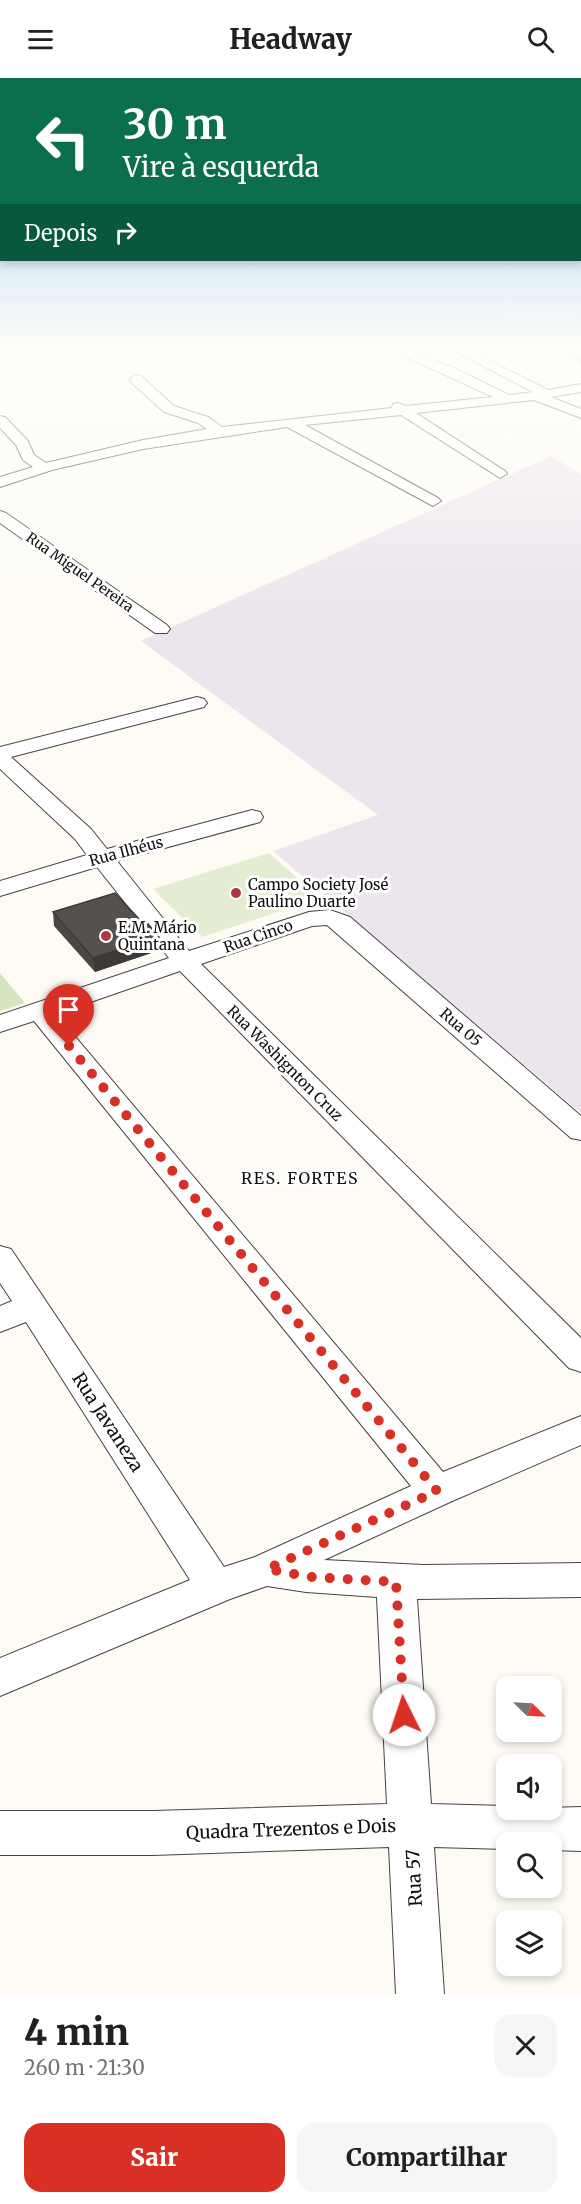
<!DOCTYPE html>
<html lang="pt">
<head>
<meta charset="utf-8">
<style>
  :root { --surface:#fff; --page:#f6f6f6; --text:#202124; --muted:#757577; --accent:#d93025 }
  body { margin:0; font-family:Merriweather,serif; background:var(--page); color:var(--text); height:100vh; display:flex; flex-direction:column; font-size:22px; white-space:nowrap }
  * { box-sizing:border-box; margin:0 }
  p { font-size:20px; color:var(--muted) }
  .icon { flex:none; width:33px; height:33px; fill:none; stroke:currentColor; stroke-width:2; stroke-linecap:round; stroke-linejoin:round }
  .map { position:relative; height:1916px; overflow:hidden }
  .side { display:flex; flex-direction:column; background:var(--surface); flex:1 }
  .side>* { flex:none }
  .banner { position:absolute; left:0px; top:0px; width:582px; height:183px; box-shadow:0 3px 9px #0003; background:#0b6e4f; color:#fff; overflow:hidden }
  .needle { width:39px; rotate:114deg }
  .buttons { position:absolute; left:496px; top:1598px; display:grid; gap:12px }
  .buttons a { display:grid; place-items:center; width:66px; height:66px; border-radius:12px; background:var(--surface); box-shadow:0 3px 9px #0003; font-size:30px }
  .pin { position:absolute; display:grid; place-items:center; width:51px; height:51px; color:#fff; margin:-62px -26px; border-radius:50% 50% 50% 0; rotate:-45deg; box-shadow:0 0 6px #0007 }
  .pin .icon { rotate:45deg }
  .me { position:absolute; width:66px; margin:-33px; rotate:356deg; stroke-linejoin:round; filter:drop-shadow(0 0 4px #0008) }
  .turn { display:flex; align-items:center; gap:21px; height:126px; padding:0 24px; font-size:27px }
  .turn .icon { width:78px; height:78px; stroke-width:2.5 }
  .turn b { display:block; font-size:42px; line-height:51px }
  .then { display:flex; align-items:center; height:57px; padding:0 24px; background:#0003; gap:12px; font-size:22px }
  .round { display:grid; place-items:center; flex:none; width:63px; height:63px; border-radius:18px; background:var(--page) }
  .headline { display:flex; align-items:center; justify-content:space-between; height:102px; padding:0 24px }
  h1 { font-size:36px; font-weight:800; line-height:45px }
  .action { display:flex; gap:12px; margin-top:auto; padding:12px 24px }
  .action a { flex:1; height:69px; border-radius:18px; background:var(--accent); color:#fff; font-size:24px; font-weight:800; line-height:69px; text-align:center }
  .action a+a { background:var(--page); color:var(--text) }
  header { display:flex; justify-content:space-between; align-items:center; height:78px; padding:0 24px; background:var(--surface); font-size:27px; font-weight:800 }
  .map>svg:first-child { display:block }
  .industrial { fill:#ece5ed }
  .green { fill:#d5e5c1 }
  .pitch { fill:#e4edd1 }
  .lines { fill:none; stroke-linecap:round; stroke-linejoin:round }
  .minor-casing { stroke:#434343; stroke-width:2 }
  .minor { fill:#fff; fill-rule:evenodd }
  .wall { fill:#4b4642 }
  .shaded-wall { fill:#3d3936 }
  .building { fill:#57514d; stroke:#3d3936; stroke-width:1.5 }
  .route { stroke:#d93025; stroke-width:10; stroke-dasharray:0 18 }
  .poi-dot { fill:#af3842; stroke:#fff; stroke-width:2 }
  .labels { text-anchor:middle; dominant-baseline:central; stroke-width:6; stroke-linejoin:round; paint-order:stroke }
  .far-street-label { font-size:14px; fill:#101010; stroke:#fff }
  .street-label { font-size:15px; fill:#101010; stroke:#fff }
  .poi-label { font-size:15px; fill:#101010; stroke:#fff; text-anchor:start }
  .neighbourhood-label { font-size:16px; letter-spacing:1.5px; fill:#101010; stroke:#fff }
  .near-street-label { font-size:18px; fill:#101010; stroke:#fff }
</style>
</head>
<body>
<header><svg class="icon" aria-label="menu" viewBox="0 0 24 24"><path d="M4 6h16M4 12h16M4 18h16"/></svg>Headway<svg class="icon" aria-label="search" viewBox="0 0 24 24"><circle cx="10" cy="10" r="6"/><path d="M15 15l6 6"/></svg></header>
<div class="map">
<svg width="581" height="1916" viewBox="0 0 581 1916">
  <rect width="100%" height="100%" fill="#fdfbf4"/>
  <!-- industrial -->
  <polygon class="industrial" points="551,378 581,396 581,1035 273,773 378,737 141,563"/>
  <!-- green -->
  <polygon class="green" points="0,895 25,925 0,933"/>
  <!-- pitch -->
  <polygon class="pitch" points="269,775 320,820 202,859 153,811"/>
  <g class="lines">
    <defs>
      <g id="minor">
        <polygon points="378,266 395,266 456,291 509,317 533,314 441,266 457,266 548,312 581,306 581,314 551,319 581,331 581,340 534,322 416,335 505,393 507,396 500,400 401,337 305,347 438,420 441,423 433,428 287,349 143,371 52,392 0,409 0,399 33,389 23,382 16,367 0,350 0,338 5,339 28,363 34,377 46,385 143,362 207,351 198,345 164,334 131,304 130,301 136,297 141,298 174,328 208,339 222,349 392,330 393,326 398,325 406,328 493,319"/>
        <polygon points="569,269 581,274 581,282 563,273"/>
        <polygon points="0,433 6,435 167,547 170,551 167,555 155,555 0,445"/>
        <polygon points="197,619 204,621 207,625 204,629 11,679 91,751 107,771 252,732 260,734 263,739 260,744 117,783 189,873 309,834 330,832 350,839 581,1038 581,1062 571,1060 327,847 312,848 201,886 581,1260 581,1294 569,1290 180,893 56,936 443,1394 581,1338 581,1367 450,1424 324,1482 423,1487 581,1485 581,1519 417,1521 431,1726 507,1728 507,1731 581,1729 581,1773 552,1772 552,1764 507,1764 507,1771 434,1769 444,1916 396,1916 389,1769 153,1777 0,1777 0,1733 153,1733 387,1726 377,1519 306,1514 267,1508 230,1521 0,1618 0,1580 190,1502 26,1244 0,1254 0,1228 12,1223 0,1205 0,1168 11,1171 224,1489 255,1479 411,1408 34,943 0,954 0,937 169,880 97,789 0,818 0,803 87,777 75,761 0,691 0,669"/>
      </g>
    </defs>
    <!-- minor casing -->
    <use href="#minor" class="minor-casing"/>
    <!-- minor -->
    <use href="#minor" class="minor"/>
  </g>
  <!-- wall -->
  <polygon class="wall" points="53,834 160,872 95,894 54,848"/>
  <!-- shaded-wall -->
  <polygon class="shaded-wall" points="159,859 160,872 95,894 93,880"/>
  <!-- building -->
  <polygon class="building" points="115,815 140,842 144,841 159,859 93,880 53,834"/>
  <!-- sky -->
  <linearGradient id="sky" x2="0" y2="1"><stop stop-color="#97c5eb"/><stop offset="0.5" stop-color="#fefdfa"/><stop offset="1" stop-color="#fefdfa" stop-opacity="0"/></linearGradient>
  <rect width="581" height="535" fill="url(#sky)"/>
  <g class="lines">
    <!-- route -->
    <polyline class="route" points="69,968 437,1413 267,1491 311,1499 396,1504 404,1637"/>
  </g>
  <!-- markers -->
  <g class="poi-dot">
    <circle cx="236" cy="815" r="6"/>
    <circle cx="106" cy="858" r="6"/>
  </g>
  <g class="labels">
    <!-- far-street labels -->
    <g class="far-street-label">
      <text transform="translate(80 494) rotate(35)">Rua Miguel Pereira</text>
    </g>
    <!-- street labels -->
    <g class="street-label">
      <text transform="translate(126 773) rotate(-15)">Rua Ilhéus</text>
      <text transform="translate(258 858) rotate(-19)">Rua Cinco</text>
      <text transform="translate(461 949) rotate(41)">Rua 05</text>
      <text transform="translate(285 985) rotate(45)">Rua Washignton Cruz</text>
    </g>
    <!-- poi labels -->
    <g class="poi-label">
      <text x="248" y="806">Campo Society José<tspan x="248" dy="17">Paulino Duarte</tspan></text>
      <text x="118" y="849">E.M. Mário<tspan x="118" dy="17">Quintana</tspan></text>
    </g>
    <!-- neighbourhood labels -->
    <g class="neighbourhood-label">
      <text x="300" y="1100">RES. FORTES</text>
    </g>
    <!-- near-street labels -->
    <g class="near-street-label">
      <text transform="translate(108 1344) rotate(57)">Rua Javaneza</text>
      <text transform="translate(291 1751) rotate(-2)">Quadra Trezentos e Dois</text>
      <text transform="translate(414 1800) rotate(-93)">Rua 57</text>
    </g>
  </g>
</svg>
<div class="buttons">
<a><svg class="needle" viewBox="-14 -14 28 28"><path d="M0-13l5 13h-10z" fill="#e53935"/><path d="M0 13l5-13h-10z" fill="#757577"/></svg></a>
<a><svg class="icon" aria-label="sound" viewBox="0 0 24 24"><path d="M4 9h4l5-4v14l-5-4H4zM17 9q2 3 0 6"/></svg></a>
<a><svg class="icon" aria-label="search" viewBox="0 0 24 24"><circle cx="10" cy="10" r="6"/><path d="M15 15l6 6"/></svg></a>
<a><svg class="icon" aria-label="layers" viewBox="0 0 24 24"><path d="M12 4l9 5-9 5-9-5zM3 14l9 5 9-5"/></svg></a>
</div>
<div class="pin" style="left:69px;top:968px;background:#d93025"><svg class="icon" aria-label="arrive" viewBox="0 0 24 24"><path d="M6 21V4h12l-3 4 3 4H6"/></svg></div>
<svg class="me" style="left:404px;top:1637px" viewBox="-20 -20 40 40"><circle r="19" fill="#fff"/><path d="M0-13L10 11 0 6-10 11z" fill="#d93025"/></svg>
<div class="banner">
<div class="turn"><svg class="icon" aria-label="left" viewBox="0 0 24 24"><path d="M17 20v-9H6M10 6l-5 5 5 5"/></svg><div><b>30 m</b>Vire à esquerda</div></div>
<div class="then">Depois<svg class="icon" aria-label="right" viewBox="0 0 24 24"><path d="M7 20v-9h11M14 6l5 5-5 5"/></svg></div>
</div>
</div>
<section class="side">
<div class="headline"><div><h1>4 min</h1><p>260 m · 21:30</p></div><a class="round"><svg class="icon" aria-label="close" viewBox="0 0 24 24"><path d="M6 6l12 12M18 6L6 18"/></svg></a></div>
<div class="action"><a>Sair</a><a>Compartilhar</a></div>
</section>
</body>
</html>
